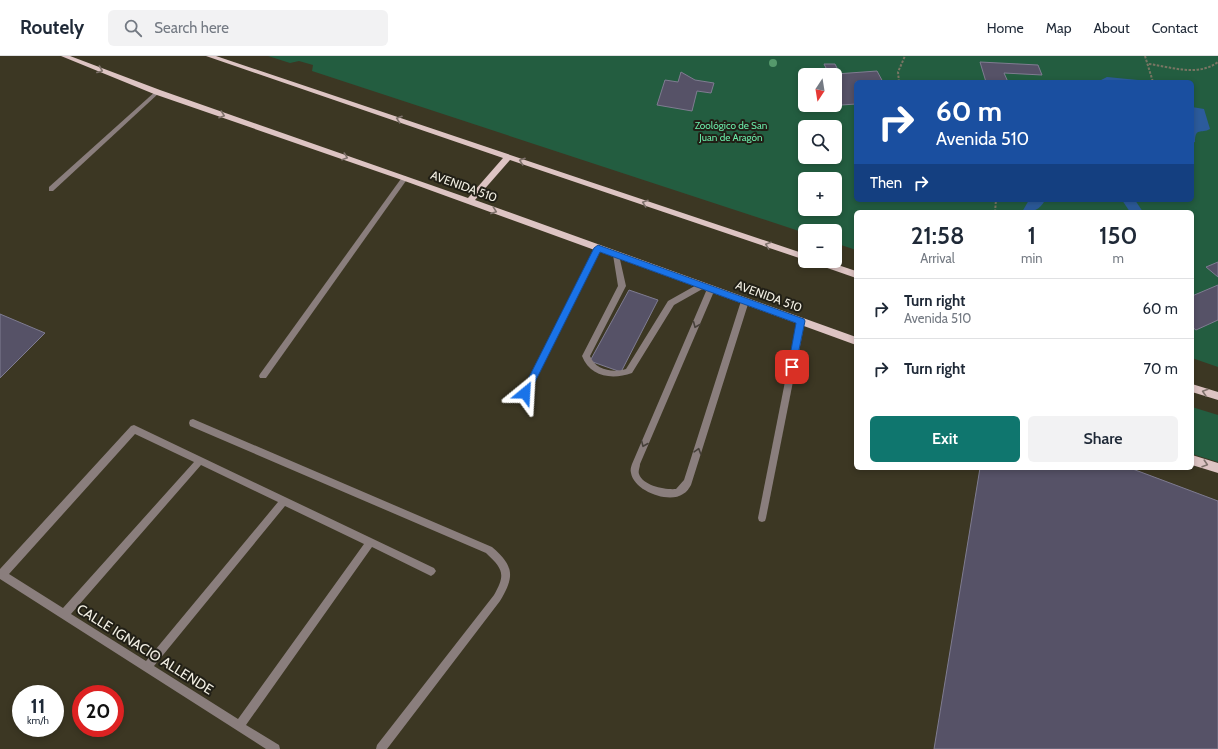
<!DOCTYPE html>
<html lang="en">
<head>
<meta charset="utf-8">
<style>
  :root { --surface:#fff; --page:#f2f2f3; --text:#1f2937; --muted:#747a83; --line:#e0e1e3; --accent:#0f766e }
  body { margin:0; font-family:Cabin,sans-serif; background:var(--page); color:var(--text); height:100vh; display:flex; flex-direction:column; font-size:15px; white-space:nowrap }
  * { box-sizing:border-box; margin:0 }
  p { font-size:13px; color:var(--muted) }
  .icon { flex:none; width:22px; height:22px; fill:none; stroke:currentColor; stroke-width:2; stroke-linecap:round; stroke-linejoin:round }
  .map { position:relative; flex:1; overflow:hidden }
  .drawer { position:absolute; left:854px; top:154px; width:340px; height:260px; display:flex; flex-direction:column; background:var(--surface); border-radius:6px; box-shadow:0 2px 6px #0003 }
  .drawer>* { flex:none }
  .hud { position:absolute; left:854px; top:24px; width:340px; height:122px; border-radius:6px; box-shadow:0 2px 6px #0003; background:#1a4fa0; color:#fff; overflow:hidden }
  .needle { width:26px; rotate:192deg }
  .buttons { position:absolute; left:798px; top:12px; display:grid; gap:8px }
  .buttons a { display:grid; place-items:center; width:44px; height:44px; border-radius:6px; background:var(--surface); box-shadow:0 2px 6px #0003; font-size:20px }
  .speed { position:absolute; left:12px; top:629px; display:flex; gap:8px; font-size:20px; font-weight:700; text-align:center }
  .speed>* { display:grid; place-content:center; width:52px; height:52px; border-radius:50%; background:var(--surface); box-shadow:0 2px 6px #0003; line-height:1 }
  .speed small { font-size:10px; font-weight:400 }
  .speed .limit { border:6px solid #d22; background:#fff; color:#111 }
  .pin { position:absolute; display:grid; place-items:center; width:34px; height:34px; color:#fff; margin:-17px; border-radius:8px; box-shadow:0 2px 6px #0006 }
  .me { position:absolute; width:44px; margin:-22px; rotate:27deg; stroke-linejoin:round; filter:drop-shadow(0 0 3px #0008) }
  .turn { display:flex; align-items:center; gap:14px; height:84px; padding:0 16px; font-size:18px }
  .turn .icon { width:52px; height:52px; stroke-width:2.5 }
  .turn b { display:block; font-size:28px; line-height:34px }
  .then { display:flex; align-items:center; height:38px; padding:0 16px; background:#0003; gap:8px; font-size:15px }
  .eta { display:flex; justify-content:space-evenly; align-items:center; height:68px; text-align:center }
  .eta b { font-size:24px; font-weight:600; line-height:28px }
  .action { display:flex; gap:8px; margin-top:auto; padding:8px 16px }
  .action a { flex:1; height:46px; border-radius:6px; background:var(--accent); color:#fff; font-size:16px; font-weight:600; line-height:46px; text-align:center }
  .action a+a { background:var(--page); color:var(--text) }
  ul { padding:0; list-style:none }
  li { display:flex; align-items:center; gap:12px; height:60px; padding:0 16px; border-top:1px solid var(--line) }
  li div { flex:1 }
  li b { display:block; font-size:15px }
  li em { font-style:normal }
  header { display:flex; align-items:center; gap:24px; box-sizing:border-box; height:56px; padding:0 20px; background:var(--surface); border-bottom:1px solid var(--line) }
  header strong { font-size:19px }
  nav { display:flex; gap:22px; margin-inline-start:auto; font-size:14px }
  .search { width:280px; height:36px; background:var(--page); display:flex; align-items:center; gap:10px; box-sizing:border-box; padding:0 14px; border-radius:6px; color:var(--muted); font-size:15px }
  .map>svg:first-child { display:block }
  .green { fill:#235d40; fill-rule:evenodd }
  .water { fill:#2c5b9c }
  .building { fill:#565267; stroke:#7f7c91 }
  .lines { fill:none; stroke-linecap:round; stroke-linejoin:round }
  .path { stroke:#797563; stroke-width:2; stroke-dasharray:2.5 1.5; stroke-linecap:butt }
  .service { fill:#8a7e7d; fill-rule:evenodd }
  .minor { fill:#8a7e7d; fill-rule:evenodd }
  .primary { fill:#ddc4c3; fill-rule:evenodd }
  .tree { fill:#55996c }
  .oneway { stroke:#7f726c }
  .oneway2 { stroke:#46403a }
  .route { fill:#1a73e8; stroke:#114b97 }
  .labels { text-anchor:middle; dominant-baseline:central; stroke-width:4; stroke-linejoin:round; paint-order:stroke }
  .far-park-label { font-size:10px; fill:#6ae9a8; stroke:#211f16 }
  .street-label { font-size:12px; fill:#f2efe3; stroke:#211f16 }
  .near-street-label { font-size:14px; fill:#f2efe3; stroke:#211f16 }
</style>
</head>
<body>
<header>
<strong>Routely</strong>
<div class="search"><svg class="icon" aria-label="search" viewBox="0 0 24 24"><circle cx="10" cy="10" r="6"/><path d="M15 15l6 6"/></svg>Search here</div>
<nav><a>Home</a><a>Map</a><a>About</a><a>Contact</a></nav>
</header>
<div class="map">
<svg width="1218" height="693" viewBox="0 0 1218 693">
  <rect width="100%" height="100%" fill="#3c3723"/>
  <!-- green -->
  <g class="green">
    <path d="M 268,0 L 1218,0 L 1218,311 L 1192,302 L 1192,156 L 856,156 L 856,194 L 835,187 L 835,175 L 805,175 L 805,177 L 312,15 L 313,9 L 299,5 L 290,7 ZM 805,19 L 835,19 L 835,49 L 805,49 ZM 856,26 L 1192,26 L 1192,144 L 856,144 ZM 805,71 L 835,71 L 835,101 L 805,101 ZM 805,123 L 835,123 L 835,153 L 805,153 Z"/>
    <polygon points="1192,351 1218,359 1218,406 1192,398"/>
  </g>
  <!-- water -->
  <g class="water">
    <polygon points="1107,21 1138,24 1138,26 1084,26 1101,24"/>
    <path d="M 1192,51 L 1204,53 L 1210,73 C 1201,78 1195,71 1195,86 L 1192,87 Z"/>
    <path d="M 1029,144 L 1045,144 C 1040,154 1033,156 1022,156 Z"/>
    <polygon points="1122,144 1135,144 1143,156 1130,156"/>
  </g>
  <!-- building -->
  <g class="building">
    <polygon points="980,6 1038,9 1042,19 1004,17 1008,26 986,26"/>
    <polygon points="824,8 835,8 840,18 829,18"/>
    <polygon points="877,15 883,26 856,26 856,48 827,50 835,49 835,19 822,19"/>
    <polygon points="681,16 695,24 714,27 711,37 697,35 692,55 657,49 665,24 678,26"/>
    <polygon points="1218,206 1218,221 1206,211"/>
    <polygon points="1218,229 1218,264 1196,274 1192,271 1192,240"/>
    <polygon points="629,234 658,244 621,316 590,305"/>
    <polygon points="0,258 45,277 0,322"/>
    <polygon points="980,412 1130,412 1218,445 1218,693 934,693"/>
  </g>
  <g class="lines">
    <!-- path -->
    <g class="path">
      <polyline points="1145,0 1153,26"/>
      <path d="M 1149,8 C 1172,11 1198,21 1218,6"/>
      <polyline points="899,26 898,16 905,0"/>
      <polyline points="995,156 996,144"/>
    </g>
    <!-- service -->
    <g class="service">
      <polygon points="157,34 159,35 159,37 53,135 49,135 49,131"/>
      <polygon points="403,120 405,120 408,122 266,322 260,322 259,320 260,318"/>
      <polygon points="598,189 601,192 528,339 522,339 521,337 522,335 595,192"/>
      <path d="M 616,196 L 619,199 L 626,230 L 590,300 C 595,314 613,317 626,313 L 668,245 L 700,227 L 703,226 L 707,229 L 706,231 L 674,249 L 632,317 C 612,324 590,321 582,300 L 618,230 L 613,199 Z"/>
      <path d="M 711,230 L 715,233 L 640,408 C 640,411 638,415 639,418 C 643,430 666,434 676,433 L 684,424 L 741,245 L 745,242 L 749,245 L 691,429 C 689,432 687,436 683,438 C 669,448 634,435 631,417 C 630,414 631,411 632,408 L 707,233 Z"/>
      <polygon points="801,262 805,265 766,462 765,465 762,466 759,465 758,462 797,265"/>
    </g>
    <!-- minor -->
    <g class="minor">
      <path d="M 193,363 L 492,491 C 514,510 515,520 500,545 L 387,693 L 376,693 L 377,689 L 494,539 C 506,518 503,513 486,497 L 190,370 L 189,367 L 190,364 Z"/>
      <path d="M 134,369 L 434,512 L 436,515 L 434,518 L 431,520 L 372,491 L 246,669 L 279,689 L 280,693 L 266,693 L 0,523 L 0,513 L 131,370 ZM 135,378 L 194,406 L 63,552 L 9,518 ZM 201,409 L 278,446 L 146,605 L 71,558 ZM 285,450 L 364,488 L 238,663 L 154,610 Z"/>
    </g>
    <!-- primary -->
    <g class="primary">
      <polygon points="61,0 70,0 160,34 468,142 503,102 206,0 216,0 805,198 805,204 510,104 475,144 856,281 856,289 402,124 154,38"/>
      <polygon points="812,205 826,205 856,215 856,222 813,207"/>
      <polygon points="1192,328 1218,336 1218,344 1192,336"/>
      <polygon points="1192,399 1218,407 1218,417 1192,409"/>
    </g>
  </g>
  <!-- trees -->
  <circle class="tree" cx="773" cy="7" r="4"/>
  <!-- one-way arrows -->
  <defs><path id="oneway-chevron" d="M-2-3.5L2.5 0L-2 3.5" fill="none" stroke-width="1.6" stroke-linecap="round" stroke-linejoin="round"/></defs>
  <g class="oneway">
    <use href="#oneway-chevron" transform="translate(100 14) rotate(21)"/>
    <use href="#oneway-chevron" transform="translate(222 59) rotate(19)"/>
    <use href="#oneway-chevron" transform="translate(399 63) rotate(-161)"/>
    <use href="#oneway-chevron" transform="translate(345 101) rotate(19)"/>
    <use href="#oneway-chevron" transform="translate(522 105) rotate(-161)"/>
    <use href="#oneway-chevron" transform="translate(645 147) rotate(-161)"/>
    <use href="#oneway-chevron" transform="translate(494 155) rotate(20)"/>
    <use href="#oneway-chevron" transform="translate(768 189) rotate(-161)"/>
    <use href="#oneway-chevron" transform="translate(1205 336) rotate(-163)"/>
    <use href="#oneway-chevron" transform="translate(1205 408) rotate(18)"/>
  </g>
  <g class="oneway2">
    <use href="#oneway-chevron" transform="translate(696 269) rotate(113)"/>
    <use href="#oneway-chevron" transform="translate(644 388) rotate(113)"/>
    <use href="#oneway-chevron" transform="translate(698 395) rotate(-73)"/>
  </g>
  <!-- route -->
  <polygon class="route" points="598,189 804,263 805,265 795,313 792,314 788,311 796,267 600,196 528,340 522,340 521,337 522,335 594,192"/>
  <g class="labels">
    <!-- far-park labels -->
    <g class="far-park-label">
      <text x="731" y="69">Zoológico de San<tspan x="731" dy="12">Juan de Aragón</tspan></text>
    </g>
    <!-- street labels -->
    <g class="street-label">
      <text transform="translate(464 130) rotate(20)">AVENIDA 510</text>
      <text transform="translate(769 240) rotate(20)">AVENIDA 510</text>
    </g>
    <!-- near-street labels -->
    <g class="near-street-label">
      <text transform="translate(145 593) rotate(32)">CALLE IGNACIO ALLENDE</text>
    </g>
  </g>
</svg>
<div class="buttons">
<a><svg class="needle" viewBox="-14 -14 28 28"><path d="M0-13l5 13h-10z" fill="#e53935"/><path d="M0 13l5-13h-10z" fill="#747a83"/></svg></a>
<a><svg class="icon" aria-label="search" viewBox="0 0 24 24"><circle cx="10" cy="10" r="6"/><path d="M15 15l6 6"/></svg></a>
<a>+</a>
<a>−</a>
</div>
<div class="speed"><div>11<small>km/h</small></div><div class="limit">20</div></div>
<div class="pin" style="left:792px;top:311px;background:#d93025"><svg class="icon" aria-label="arrive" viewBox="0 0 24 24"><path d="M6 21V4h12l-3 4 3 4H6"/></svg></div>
<svg class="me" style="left:525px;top:337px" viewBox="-20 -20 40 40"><path d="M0-17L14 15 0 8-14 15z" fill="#1a73e8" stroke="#fff" stroke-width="4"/></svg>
<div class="hud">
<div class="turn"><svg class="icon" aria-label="right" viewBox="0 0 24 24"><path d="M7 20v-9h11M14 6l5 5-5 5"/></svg><div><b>60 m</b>Avenida 510</div></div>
<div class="then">Then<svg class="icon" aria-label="right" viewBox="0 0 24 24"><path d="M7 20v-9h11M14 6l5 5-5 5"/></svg></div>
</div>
<section class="drawer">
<div class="eta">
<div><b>21:58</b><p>Arrival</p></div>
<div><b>1</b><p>min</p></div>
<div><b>150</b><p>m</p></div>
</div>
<ul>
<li><svg class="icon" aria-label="right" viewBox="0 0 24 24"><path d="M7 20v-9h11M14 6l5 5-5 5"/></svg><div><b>Turn right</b><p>Avenida 510</p></div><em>60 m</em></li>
<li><svg class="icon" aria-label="right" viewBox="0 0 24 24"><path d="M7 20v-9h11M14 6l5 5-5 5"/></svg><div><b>Turn right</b></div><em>70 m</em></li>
</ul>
<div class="action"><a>Exit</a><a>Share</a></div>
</section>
</div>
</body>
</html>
